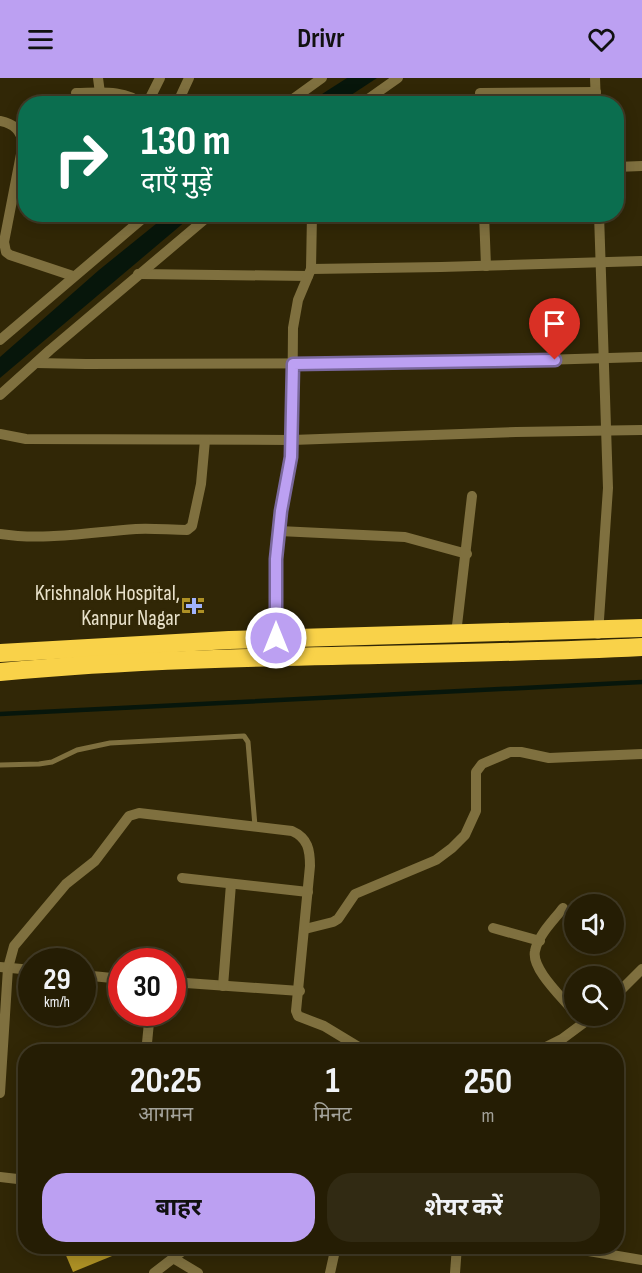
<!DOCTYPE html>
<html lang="hi">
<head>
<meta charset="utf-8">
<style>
  :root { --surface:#251d04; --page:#312a13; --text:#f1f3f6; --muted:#a3a29a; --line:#423b26; --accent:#bca0f2 }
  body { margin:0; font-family:"Sofia Sans Condensed","Noto Sans Devanagari",sans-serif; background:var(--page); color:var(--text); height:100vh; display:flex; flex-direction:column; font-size:22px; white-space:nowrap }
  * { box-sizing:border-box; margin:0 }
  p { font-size:20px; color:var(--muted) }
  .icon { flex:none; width:33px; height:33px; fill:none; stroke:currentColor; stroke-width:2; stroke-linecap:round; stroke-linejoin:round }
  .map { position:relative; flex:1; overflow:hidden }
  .sheet { position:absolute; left:18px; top:966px; width:606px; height:210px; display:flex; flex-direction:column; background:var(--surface); border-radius:24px; box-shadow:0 3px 15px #0003,0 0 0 2px var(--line) }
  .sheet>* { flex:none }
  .banner { position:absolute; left:18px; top:18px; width:606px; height:126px; border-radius:24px; box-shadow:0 3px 15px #0003,0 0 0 2px var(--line); background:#0b6e4f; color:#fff; overflow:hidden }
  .controls { position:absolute; left:564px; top:816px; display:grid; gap:12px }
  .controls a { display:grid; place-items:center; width:60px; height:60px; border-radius:50%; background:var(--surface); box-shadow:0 3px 15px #0003,0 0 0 2px var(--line); font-size:30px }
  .speed { position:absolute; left:18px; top:870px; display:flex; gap:12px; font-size:30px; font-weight:700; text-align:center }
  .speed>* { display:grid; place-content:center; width:78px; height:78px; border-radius:50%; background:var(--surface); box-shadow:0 3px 15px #0003,0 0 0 2px var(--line); line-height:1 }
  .speed small { font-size:15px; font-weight:400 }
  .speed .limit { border:9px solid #d22; background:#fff; color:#111 }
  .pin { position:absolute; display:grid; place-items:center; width:51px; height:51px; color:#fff; margin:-62px -26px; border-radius:50% 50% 50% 0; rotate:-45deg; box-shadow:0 0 6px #0007 }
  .pin .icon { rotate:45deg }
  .me { position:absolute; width:66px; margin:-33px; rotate:0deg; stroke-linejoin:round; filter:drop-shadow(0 0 4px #0008) }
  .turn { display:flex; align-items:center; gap:21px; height:126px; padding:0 24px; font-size:27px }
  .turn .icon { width:78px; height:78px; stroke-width:2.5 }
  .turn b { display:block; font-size:42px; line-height:51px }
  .eta { display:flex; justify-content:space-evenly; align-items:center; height:102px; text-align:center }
  .eta b { font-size:36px; font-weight:700; line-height:42px }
  .cta { display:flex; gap:12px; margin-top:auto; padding:12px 24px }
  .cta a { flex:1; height:69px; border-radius:24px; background:var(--accent); color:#111; font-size:24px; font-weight:700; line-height:69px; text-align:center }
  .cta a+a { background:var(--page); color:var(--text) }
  header { display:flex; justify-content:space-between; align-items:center; height:78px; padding:0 24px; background:var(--accent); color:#111; font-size:27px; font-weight:700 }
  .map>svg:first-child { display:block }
  .water { fill:#07160b }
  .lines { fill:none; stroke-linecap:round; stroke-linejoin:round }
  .stream { stroke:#07160b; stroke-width:4.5 }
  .building { fill:#ae9125 }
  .lane { stroke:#7f703f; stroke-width:5 }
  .street { stroke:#7f703f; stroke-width:10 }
  .highway { stroke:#f9d249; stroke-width:18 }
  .route-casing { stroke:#7a689d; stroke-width:15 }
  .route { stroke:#bca0f2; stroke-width:10 }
  .poi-dot { fill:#a0b3fd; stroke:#312706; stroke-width:2 }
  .labels { text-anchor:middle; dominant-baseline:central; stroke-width:6; stroke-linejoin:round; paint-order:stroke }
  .poi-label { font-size:22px; fill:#e8e1ca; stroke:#312706; text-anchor:end }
</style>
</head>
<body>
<header><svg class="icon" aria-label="menu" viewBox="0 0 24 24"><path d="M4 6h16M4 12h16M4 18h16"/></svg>Drivr<svg class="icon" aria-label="heart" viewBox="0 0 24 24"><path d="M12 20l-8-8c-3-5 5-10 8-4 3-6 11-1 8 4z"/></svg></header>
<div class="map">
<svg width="642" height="1195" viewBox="0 0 642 1195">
  <rect width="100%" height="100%" fill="#312706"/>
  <!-- water -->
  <g class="water">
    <polygon points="347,0 377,0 339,25 308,25"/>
    <polygon points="167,137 193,137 0,300 0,279 99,192"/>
  </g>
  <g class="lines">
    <!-- stream -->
    <polyline class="stream" points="0,636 642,604"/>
  </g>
  <!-- building -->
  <g class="building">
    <rect x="182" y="520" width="22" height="15"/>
    <polygon points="62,1168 134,1168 134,1169 73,1194"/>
  </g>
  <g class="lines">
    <!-- lane -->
    <polyline class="lane" points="0,687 39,686 52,684 77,672 110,665 244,658 248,664 255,748"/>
    <!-- street -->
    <g class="street">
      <polyline points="98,0 100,15"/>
      <polyline points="595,0 596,26"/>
      <path d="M 76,15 C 96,15 126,11 141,26"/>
      <polyline points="147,26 160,0"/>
      <polyline points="177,26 189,0"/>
      <polyline points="286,26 322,0"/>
      <polyline points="361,26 398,0"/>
      <polyline points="480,26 480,15 596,14"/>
      <path d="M 0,43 C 14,46 21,52 23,66 L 4,164 L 6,174 L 10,177 L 73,198"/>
      <polyline points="616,89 642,88"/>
      <polyline points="484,136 486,188"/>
      <polyline points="311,191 441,189 642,183"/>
      <polyline points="138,196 308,198"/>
      <polyline points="0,262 148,136"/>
      <polyline points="36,285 86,286 444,285 642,279"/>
      <polyline points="0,317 50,272 211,136"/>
      <polyline points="0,356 26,361 292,362 516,354 642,352"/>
      <polyline points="279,453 405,459 467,476"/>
      <path d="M 0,456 C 45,463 91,454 136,451 C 153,450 170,452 187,452 L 192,448 L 201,406 L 205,362"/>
      <polyline points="456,556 472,418"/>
      <polyline points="598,556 608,410 599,136"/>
      <polyline points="276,560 276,481 292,362 293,250 298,222 311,191 312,136"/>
      <polyline points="182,800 308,814"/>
      <path d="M 563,830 C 554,842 538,857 535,873 C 531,891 563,920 574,934"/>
      <polyline points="493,850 540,863"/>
      <polyline points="305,851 333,844 338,841 355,816 436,782 452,770 465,757 476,733 476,694 482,686 510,674 521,674 549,680 642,676"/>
      <polyline points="0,889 32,892"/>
      <polyline points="82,897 122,901"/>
      <polyline points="172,904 300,913"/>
      <polyline points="223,908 231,806"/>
      <polyline points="614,919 642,891"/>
      <polyline points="150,974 147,965 150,934"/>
      <polyline points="536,974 562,961 593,938"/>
      <path d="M 0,1015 L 8,890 L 14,868 L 66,806 L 95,783 L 129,738 L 139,735 L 292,753 C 308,760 310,772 310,788 L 296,933 L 298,938 L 324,948 L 367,974"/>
      <polyline points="0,1099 26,1102"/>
      <polyline points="559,1168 642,1182"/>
      <polyline points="173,1180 198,1195"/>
      <polyline points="154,1195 189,1168"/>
      <polyline points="330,1195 336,1168"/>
      <polyline points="455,1195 457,1168"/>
    </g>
    <!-- highway -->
    <g class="highway">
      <polyline points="0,575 229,562 642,550"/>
      <path d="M 0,594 C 213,574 428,580 642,569"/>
    </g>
  </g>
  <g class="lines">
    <defs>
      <polyline id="route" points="276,560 276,481 281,433 291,379 293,286 555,282"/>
    </defs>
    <!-- route casing -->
    <use href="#route" class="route-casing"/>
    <!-- route -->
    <use href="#route" class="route"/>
  </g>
  <!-- markers -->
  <path class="poi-dot" d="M191 519h6v6h6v6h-6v6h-6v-6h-6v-6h6z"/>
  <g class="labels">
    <!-- poi labels -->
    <g class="poi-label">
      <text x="180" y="515">Krishnalok Hospital,<tspan x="180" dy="25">Kanpur Nagar</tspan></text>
    </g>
  </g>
</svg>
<div class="controls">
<a><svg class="icon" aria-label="sound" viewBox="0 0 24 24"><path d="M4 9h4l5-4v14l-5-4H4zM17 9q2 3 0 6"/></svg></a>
<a><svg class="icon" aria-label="search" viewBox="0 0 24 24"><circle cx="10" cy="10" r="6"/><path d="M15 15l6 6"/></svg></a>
</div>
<div class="speed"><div>29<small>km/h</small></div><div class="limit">30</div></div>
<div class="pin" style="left:555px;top:282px;background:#d93025"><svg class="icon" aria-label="arrive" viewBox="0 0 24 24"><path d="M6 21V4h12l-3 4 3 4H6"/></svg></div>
<svg class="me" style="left:276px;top:560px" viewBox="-20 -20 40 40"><circle r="17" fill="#bca0f2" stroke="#fff" stroke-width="3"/><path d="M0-11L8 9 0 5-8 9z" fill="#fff"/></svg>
<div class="banner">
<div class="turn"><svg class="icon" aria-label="right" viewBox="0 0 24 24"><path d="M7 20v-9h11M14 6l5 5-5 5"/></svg><div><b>130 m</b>दाएँ मुड़ें</div></div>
</div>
<section class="sheet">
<div class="eta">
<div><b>20:25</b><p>आगमन</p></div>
<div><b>1</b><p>मिनट</p></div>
<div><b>250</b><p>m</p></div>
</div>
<div class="cta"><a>बाहर</a><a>शेयर करें</a></div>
</section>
</div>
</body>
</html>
